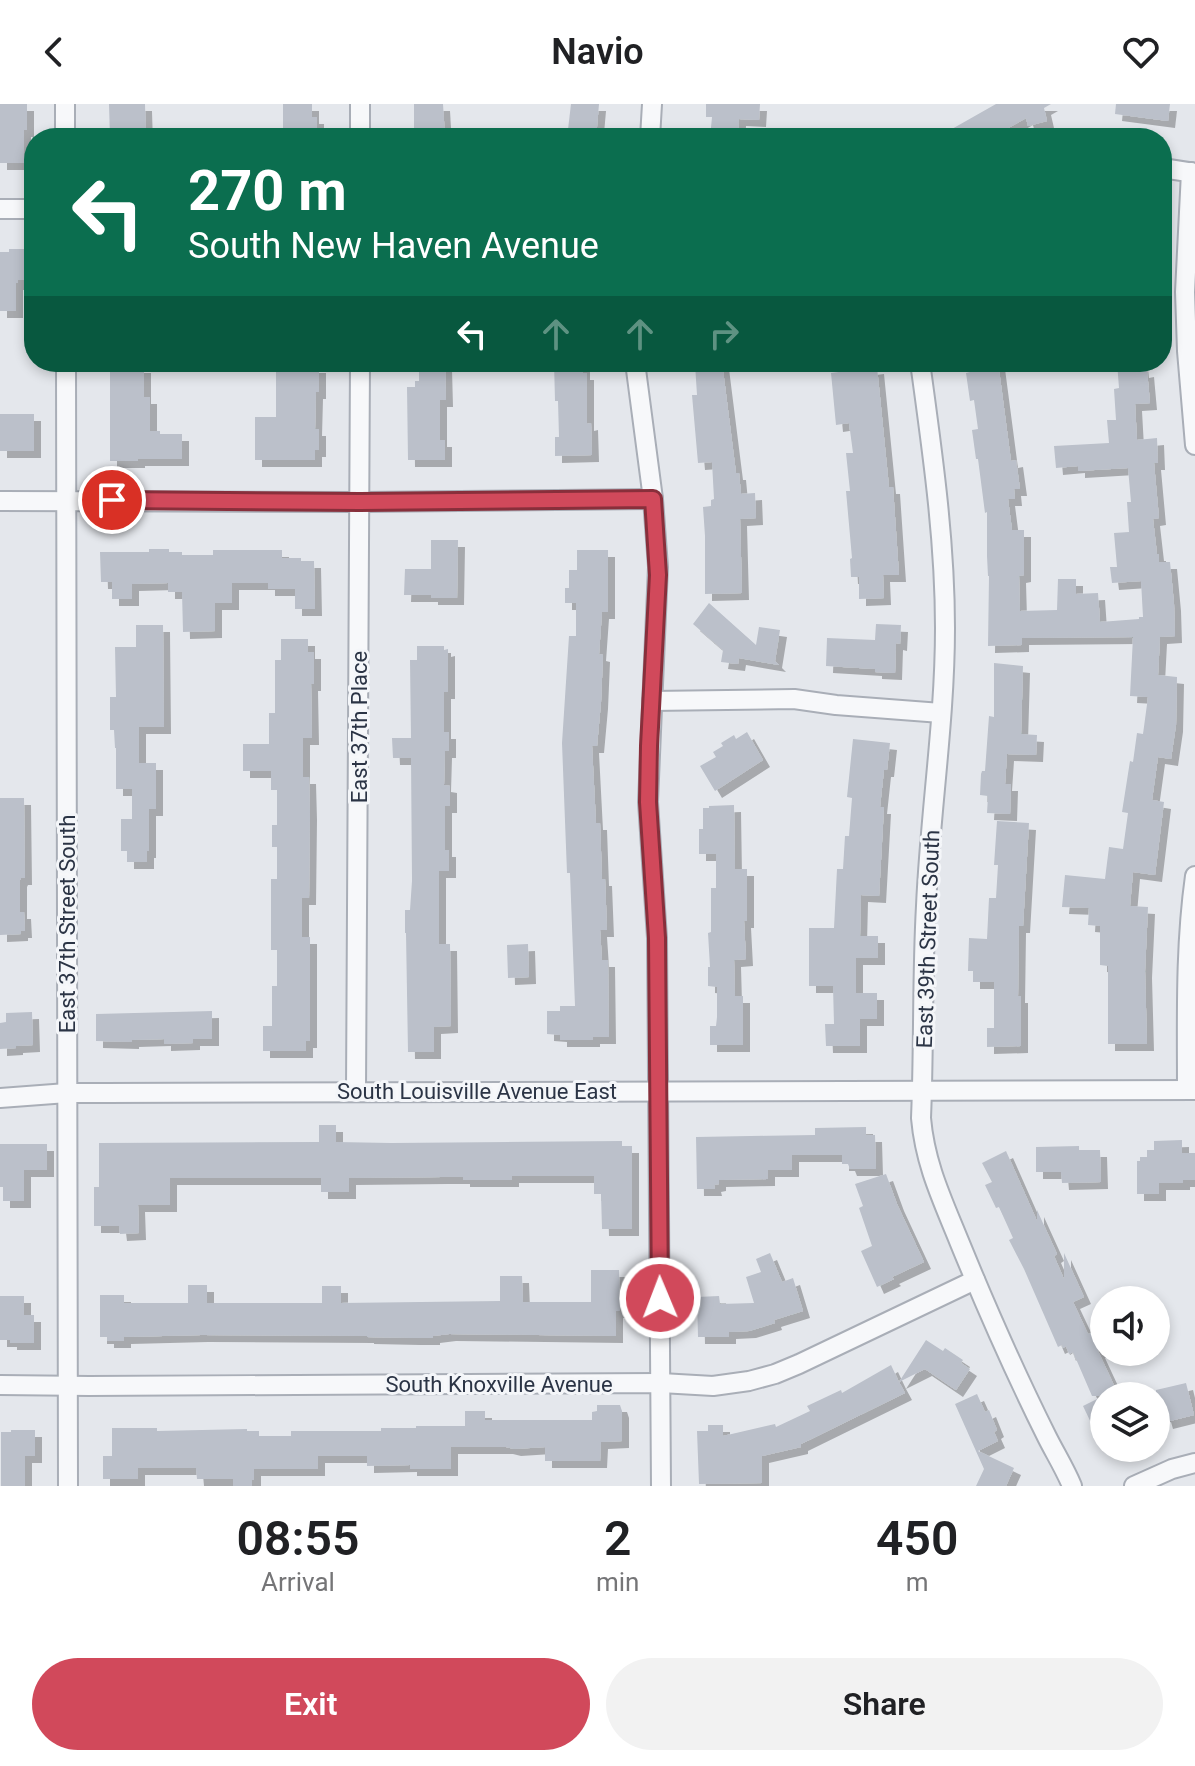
<!DOCTYPE html>
<html lang="en">
<head>
<meta charset="utf-8">
<style>
  :root { --surface:#fff; --page:#f2f2f2; --text:#202124; --muted:#757577; --accent:#d1495b }
  body { margin:0; font-family:Roboto,sans-serif; background:var(--page); color:var(--text); height:100vh; display:flex; flex-direction:column; font-size:30px; white-space:nowrap }
  * { box-sizing:border-box; margin:0 }
  p { font-size:26px; color:var(--muted) }
  .icon { flex:none; width:44px; height:44px; fill:none; stroke:currentColor; stroke-width:2; stroke-linecap:round; stroke-linejoin:round }
  .map { position:relative; height:1382px; overflow:hidden }
  .drawer { display:flex; flex-direction:column; background:var(--surface); flex:1 }
  .drawer>* { flex:none }
  .guide { position:absolute; left:24px; top:24px; width:1148px; height:244px; border-radius:32px; box-shadow:0 4px 12px #0003; background:#0b6e4f; color:#fff; overflow:hidden }
  .buttons { position:absolute; left:1090px; top:1182px; display:grid; gap:16px }
  .buttons a { display:grid; place-items:center; width:80px; height:80px; border-radius:50%; background:var(--surface); box-shadow:0 4px 12px #0003; font-size:40px }
  .pin { position:absolute; display:grid; place-items:center; width:68px; height:68px; color:#fff; margin:-34px; border:4px solid #fff; border-radius:50%; box-shadow:0 2px 8px #0007 }
  .me { position:absolute; width:88px; margin:-44px; rotate:359deg; stroke-linejoin:round; filter:drop-shadow(0 0 6px #0008) }
  .turn { display:flex; align-items:center; gap:28px; height:168px; padding:0 32px; font-size:36px }
  .turn .icon { width:104px; height:104px; stroke-width:2.5 }
  .turn b { display:block; font-size:56px; line-height:68px }
  .lanes { display:flex; align-items:center; height:76px; padding:0 32px; background:#0003; justify-content:center; gap:40px; direction:ltr }
  .lanes .off { opacity:.35 }
  .eta { display:flex; justify-content:space-evenly; align-items:center; height:136px; text-align:center }
  .eta b { font-size:48px; font-weight:600; line-height:56px }
  .action { display:flex; gap:16px; margin-top:auto; padding:16px 32px }
  .action a { flex:1; height:92px; border-radius:48px; background:var(--accent); color:#fff; font-size:32px; font-weight:600; line-height:92px; text-align:center }
  .action a+a { background:var(--page); color:var(--text) }
  header { display:flex; justify-content:space-between; align-items:center; height:104px; padding:0 32px; background:var(--surface); font-size:36px; font-weight:600 }
  .map>svg:first-child { display:block }
  .building { fill:#bbc0ca; filter:url(#shadow) }
  .lines { fill:none; stroke-linecap:round; stroke-linejoin:round }
  .minor-casing { stroke:#a9aeb7; stroke-width:22 }
  .minor { stroke:#f7f8fa; stroke-width:18 }
  .route-casing { stroke:#882f3b; stroke-width:20 }
  .route { stroke:#d1495b; stroke-width:14 }
  .labels { text-anchor:middle; dominant-baseline:central; stroke-width:6; stroke-linejoin:round; paint-order:stroke }
  .street-label { font-size:22px; fill:#2b3445; stroke:#f4f6f9 }
</style>
</head>
<body>
<header><svg class="icon" aria-label="back" viewBox="0 0 24 24"><path d="M15 5l-7 7 7 7"/></svg>Navio<svg class="icon" aria-label="heart" viewBox="0 0 24 24"><path d="M12 20l-8-8c-3-5 5-10 8-4 3-6 11-1 8 4z"/></svg></header>
<div class="map">
<svg width="1195" height="1382" viewBox="0 0 1195 1382">
  <defs>
    <filter id="shadow"><feDropShadow dx="7" dy="7" stdDeviation="0" flood-color="#0004"/></filter>
  </defs>
  <rect width="100%" height="100%" fill="#e4e7ec"/>
  <!-- building -->
  <g class="building">
    <polygon points="0,0 27,0 27,26 24,26 24,59 0,59"/>
    <polygon points="109,0 145,0 146,34 110,34"/>
    <polygon points="283,0 312,0 312,13 317,13 317,34 283,34"/>
    <polygon points="414,0 443,0 445,34 414,34"/>
    <polygon points="571,0 599,0 596,34 567,34"/>
    <polygon points="706,0 760,0 759,16 739,15 738,34 710,34 712,13 706,13"/>
    <polygon points="996,0 1051,0 1044,4 1047,17 1028,22 1026,14 996,31 997,34 936,34"/>
    <polygon points="1116,0 1170,0 1168,17 1115,10"/>
    <polygon points="9,145 31,145 31,176 18,176 18,179 16,179 16,207 0,207 0,148 9,148"/>
    <polygon points="419,258 445,258 446,296 440,296 440,336 445,336 445,356 408,356 407,283 415,283 415,277 419,277"/>
    <polygon points="554,258 583,258 583,269 587,269 587,320 591,319 592,351 555,352 555,333 559,333 558,297 555,297"/>
    <polygon points="709,258 722,258 736,369 739,369 741,390 755,389 756,414 740,415 742,489 705,490 705,432 703,403 711,402 711,396 714,395 712,358 698,359 692,291 697,291 695,260"/>
    <polygon points="969,258 998,258 1011,357 1016,356 1020,385 1014,385 1015,395 1008,395 1012,426 1024,426 1024,471 1019,472 1020,507 1057,506 1058,475 1076,475 1076,490 1098,489 1100,518 1139,515 1139,513 1143,513 1141,477 1112,479 1110,463 1117,463 1114,429 1129,428 1127,398 1131,398 1128,364 1078,367 1078,362 1056,364 1054,342 1109,339 1107,316 1116,316 1114,285 1119,284 1117,258 1141,258 1142,267 1147,266 1150,299 1135,300 1137,336 1157,334 1158,359 1154,359 1159,414 1153,415 1157,450 1159,450 1159,458 1170,458 1174,500 1175,532 1160,533 1158,571 1177,573 1176,621 1171,655 1158,653 1152,696 1164,698 1155,771 1133,768 1130,802 1148,803 1145,867 1147,940 1108,940 1108,862 1100,861 1100,822 1088,821 1089,804 1062,803 1065,771 1105,775 1109,743 1123,745 1128,709 1122,708 1130,657 1133,658 1137,629 1143,630 1148,593 1130,592 1133,533 1022,534 1022,541 988,542 989,472 988,472 987,452 987,408 985,409 978,355 976,355 972,326 978,325 974,296 970,297 966,269 970,268"/>
    <polygon points="110,262 144,262 144,293 150,293 150,327 160,327 160,330 182,330 182,355 138,355 138,357 110,357"/>
    <polygon points="276,262 319,262 319,288 316,288 315,325 319,325 319,346 315,346 315,356 255,356 255,313 276,313"/>
    <polygon points="877,263 889,383 893,383 899,471 883,471 884,494 859,495 859,473 851,473 850,455 852,454 846,387 850,387 846,349 853,349 849,319 836,321 831,269"/>
    <rect x="0" y="310" width="34" height="37"/>
    <polygon points="431,436 458,436 457,494 431,494 431,491 404,491 405,465 431,465"/>
    <polygon points="149,445 169,445 169,448 182,448 182,451 213,451 213,446 282,446 282,454 301,454 301,457 314,457 315,505 295,505 295,485 268,485 268,479 232,479 232,499 215,499 215,527 183,528 182,488 168,488 168,479 132,480 132,495 112,495 112,478 101,478 100,448 149,448"/>
    <polygon points="577,446 608,446 608,508 602,508 599,550 603,551 601,598 597,642 592,642 596,719 600,719 602,775 605,775 607,826 600,826 602,856 608,856 609,933 593,933 593,936 560,936 560,931 547,930 547,907 560,907 560,902 575,902 570,769 567,769 562,639 569,532 576,532 576,499 565,499 565,484 569,484 569,466 577,466"/>
    <polygon points="709,499 756,541 759,523 780,526 775,557 779,561 739,554 738,560 721,558 723,546 693,520"/>
    <polygon points="876,520 901,521 900,540 896,539 895,569 875,568 875,565 826,562 827,534 875,536"/>
    <polygon points="136,521 163,521 164,623 139,623 139,659 156,659 156,705 149,705 149,747 147,747 147,758 127,758 127,747 121,747 121,715 132,715 132,685 116,685 116,644 115,644 114,626 110,626 110,593 116,593 115,543 136,543"/>
    <polygon points="281,535 308,535 308,548 314,548 314,580 311,580 312,634 303,634 303,673 309,673 310,709 309,794 302,794 302,833 310,833 310,937 306,937 306,947 263,947 263,922 272,922 272,882 277,882 277,846 271,846 271,775 277,775 277,743 272,743 272,721 277,721 277,686 271,686 271,667 243,667 243,640 269,640 269,609 275,609 275,556 281,556"/>
    <polygon points="417,542 444,542 444,546 448,545 448,588 444,588 444,628 449,628 449,647 445,647 444,681 450,682 450,702 445,702 445,746 449,746 449,767 439,767 439,840 450,840 451,922 434,923 434,948 408,948 406,829 405,829 405,806 410,806 412,777 411,654 393,654 392,634 411,634 410,556 417,556"/>
    <polygon points="994,559 1023,562 1021,630 1037,631 1036,651 1007,650 1005,680 1011,680 1010,710 987,709 988,692 980,691 981,670 982,667 985,667 989,612 994,613"/>
    <polygon points="747,628 763,656 715,687 700,662 716,653 713,648 723,642 721,639 734,631 736,635"/>
    <polygon points="853,635 890,639 887,666 884,666 880,703 884,703 879,792 861,791 860,832 878,832 878,854 856,854 856,889 877,889 877,915 860,915 860,942 826,942 825,920 834,920 833,882 809,882 809,824 834,824 837,765 843,765 845,732 849,732 852,694 847,693"/>
    <polygon points="0,694 24,694 25,774 21,774 20,776 20,808 24,808 25,827 21,827 21,830 0,831"/>
    <polygon points="734,701 735,765 747,765 747,817 744,817 746,855 734,856 735,892 743,892 743,941 710,941 710,922 716,922 717,913 717,883 708,882 708,863 710,863 708,829 711,828 711,784 716,784 716,750 699,750 699,725 703,725 703,704 709,704 709,702"/>
    <polygon points="997,717 1029,719 1023,822 1019,822 1018,892 1021,892 1021,942 987,943 987,924 994,924 994,878 973,878 973,867 968,867 969,834 987,835 989,794 996,794 998,761 994,761"/>
    <polygon points="528,840 529,873 508,874 507,841"/>
    <polygon points="212,907 212,935 193,935 193,939 164,940 164,935 132,936 132,938 96,937 96,910"/>
    <polygon points="32,908 33,941 16,942 16,944 0,945 0,919 6,918 6,909"/>
    <polygon points="319,1021 336,1021 336,1038 391,1039 622,1037 622,1042 632,1042 632,1125 602,1125 601,1090 594,1090 594,1072 512,1072 512,1076 463,1076 463,1073 441,1073 349,1074 349,1088 321,1088 321,1074 170,1074 170,1101 138,1101 139,1129 120,1130 119,1122 94,1122 94,1083 99,1083 99,1039 319,1038"/>
    <polygon points="866,1023 866,1031 875,1031 876,1065 850,1065 848,1060 842,1060 842,1051 792,1051 792,1066 768,1066 768,1075 719,1076 719,1080 714,1081 715,1085 697,1085 696,1033 815,1031 815,1024"/>
    <polygon points="1182,1036 1182,1049 1195,1049 1195,1076 1183,1076 1183,1079 1159,1079 1159,1090 1137,1090 1137,1057 1140,1057 1140,1053 1147,1053 1147,1046 1154,1046 1154,1037"/>
    <polygon points="0,1040 47,1040 47,1066 24,1066 24,1097 3,1097 3,1083 0,1083"/>
    <polygon points="1079,1042 1079,1046 1100,1046 1101,1078 1062,1079 1061,1068 1036,1068 1036,1043"/>
    <polygon points="1006,1047 1037,1117 1037,1106 1057,1150 1054,1152 1064,1175 1064,1149 1084,1193 1073,1198 1088,1230 1094,1228 1102,1246 1098,1247 1119,1292 1104,1292 1104,1346 1083,1302 1103,1292 1092,1292 1073,1248 1069,1250 1066,1242 1063,1244 1062,1241 1058,1243 1024,1165 1009,1136 1013,1134 999,1103 996,1104 985,1081 992,1078 982,1059"/>
    <polygon points="886,1070 897,1100 924,1158 892,1173 894,1175 877,1183 861,1147 872,1142 859,1104 863,1102 855,1080"/>
    <polygon points="770,1149 782,1178 793,1174 803,1207 774,1216 775,1219 749,1227 729,1228 729,1233 698,1233 697,1193 719,1192 720,1200 754,1199 746,1173 761,1168 756,1155"/>
    <polygon points="591,1166 619,1166 620,1207 616,1207 616,1232 449,1230 433,1232 433,1234 413,1234 367,1233 367,1232 201,1231 124,1233 124,1237 107,1237 107,1233 100,1233 100,1191 124,1191 124,1199 188,1199 188,1181 207,1181 207,1199 322,1199 322,1182 341,1182 341,1199 500,1197 500,1172 522,1172 523,1198 591,1198"/>
    <polygon points="0,1192 24,1192 24,1211 34,1211 34,1239 10,1239 10,1236 0,1236"/>
    <polygon points="926,1236 943,1247 945,1244 963,1256 961,1259 970,1265 956,1286 925,1265 899,1278 905,1289 801,1340 801,1343 762,1352 762,1379 699,1380 697,1327 708,1327 708,1321 723,1321 723,1332 775,1320 776,1323 810,1307 807,1302 841,1286 842,1289 891,1261 899,1278"/>
    <polygon points="1186,1279 1194,1311 1166,1318 1164,1311 1158,1313 1156,1302 1156,1286"/>
    <polygon points="977,1290 985,1308 989,1306 997,1326 994,1328 998,1337 978,1347 1014,1364 1006,1382 976,1382 984,1365 955,1300"/>
    <polygon points="597,1301 620,1301 622,1307 622,1337 601,1338 600,1357 545,1357 545,1343 514,1345 506,1343 451,1343 451,1365 410,1365 410,1361 367,1362 367,1352 318,1352 318,1365 254,1365 254,1376 252,1376 252,1382 233,1382 233,1375 197,1375 196,1364 138,1364 138,1375 103,1375 103,1352 112,1352 112,1324 157,1324 157,1327 247,1325 247,1327 259,1327 259,1332 291,1332 291,1327 381,1327 381,1324 416,1324 416,1322 465,1322 465,1307 485,1307 485,1316 592,1316 592,1308 597,1307"/>
    <polygon points="11,1326 35,1326 35,1352 25,1352 25,1382 1,1382 1,1328 11,1328"/>
  </g>
  <g class="lines">
    <defs>
      <g id="minor">
        <polyline points="65,34 65,0"/>
        <polyline points="360,34 360,0"/>
        <polyline points="650,34 652,0"/>
        <polyline points="1162,64 1195,69"/>
        <polyline points="1191,68 1185,188 1187,247 1195,341"/>
        <polyline points="0,105 34,105"/>
        <polyline points="66,258 68,1382"/>
        <polyline points="635,258 653,395 658,463 648,698 657,834 661,1382"/>
        <path d="M 920,258 C 932,346 945,434 945,524 C 945,617 930,709 926,802 C 922,873 924,944 921,1014 C 925,1060 942,1095 959,1137 C 986,1203 1015,1269 1047,1333 C 1055,1349 1065,1365 1072,1382"/>
        <polyline points="0,397 360,398 653,395"/>
        <polyline points="652,597 794,595 836,601 941,609"/>
        <path d="M 1187,986 C 1187,914 1185,843 1195,772"/>
        <polyline points="356,987 360,258"/>
        <polyline points="0,994 67,989 105,989 1195,986"/>
        <polyline points="0,1281 89,1282 661,1279 713,1282 749,1277 775,1270 799,1260 975,1176"/>
        <polyline points="1134,1382 1172,1365 1195,1359"/>
      </g>
    </defs>
    <!-- minor casing -->
    <use href="#minor" class="minor-casing"/>
    <!-- minor -->
    <use href="#minor" class="minor"/>
  </g>
  <g class="lines">
    <defs>
      <polyline id="route" points="112,396 360,398 653,395 658,471 649,642 648,698 657,834 660,1194"/>
    </defs>
    <!-- route casing -->
    <use href="#route" class="route-casing"/>
    <!-- route -->
    <use href="#route" class="route"/>
  </g>
  <g class="labels">
    <!-- street labels -->
    <g class="street-label">
      <text transform="translate(359 623) rotate(-90)">East 37th Place</text>
      <text transform="translate(67 820) rotate(-90)">East 37th Street South</text>
      <text transform="translate(928 835) rotate(-88)">East 39th Street South</text>
      <text x="477" y="987">South Louisville Avenue East</text>
      <text x="499" y="1280">South Knoxville Avenue</text>
    </g>
  </g>
</svg>
<div class="buttons">
<a><svg class="icon" aria-label="sound" viewBox="0 0 24 24"><path d="M4 9h4l5-4v14l-5-4H4zM17 9q2 3 0 6"/></svg></a>
<a><svg class="icon" aria-label="layers" viewBox="0 0 24 24"><path d="M12 4l9 5-9 5-9-5zM3 14l9 5 9-5"/></svg></a>
</div>
<div class="pin" style="left:112px;top:396px;background:#d93025"><svg class="icon" aria-label="arrive" viewBox="0 0 24 24"><path d="M6 21V4h12l-3 4 3 4H6"/></svg></div>
<svg class="me" style="left:660px;top:1194px" viewBox="-20 -20 40 40"><circle r="17" fill="#d1495b" stroke="#fff" stroke-width="3"/><path d="M0-11L8 9 0 5-8 9z" fill="#fff"/></svg>
<div class="guide">
<div class="turn"><svg class="icon" aria-label="left" viewBox="0 0 24 24"><path d="M17 20v-9H6M10 6l-5 5 5 5"/></svg><div><b>270 m</b>South New Haven Avenue</div></div>
<div class="lanes"><svg class="icon" aria-label="left" viewBox="0 0 24 24"><path d="M17 20v-9H6M10 6l-5 5 5 5"/></svg><svg class="icon off" aria-label="ahead" viewBox="0 0 24 24"><path d="M12 20V5M6 11l6-6 6 6"/></svg><svg class="icon off" aria-label="ahead" viewBox="0 0 24 24"><path d="M12 20V5M6 11l6-6 6 6"/></svg><svg class="icon off" aria-label="right" viewBox="0 0 24 24"><path d="M7 20v-9h11M14 6l5 5-5 5"/></svg></div>
</div>
</div>
<section class="drawer">
<div class="eta">
<div><b>08:55</b><p>Arrival</p></div>
<div><b>2</b><p>min</p></div>
<div><b>450</b><p>m</p></div>
</div>
<div class="action"><a>Exit</a><a>Share</a></div>
</section>
</body>
</html>
